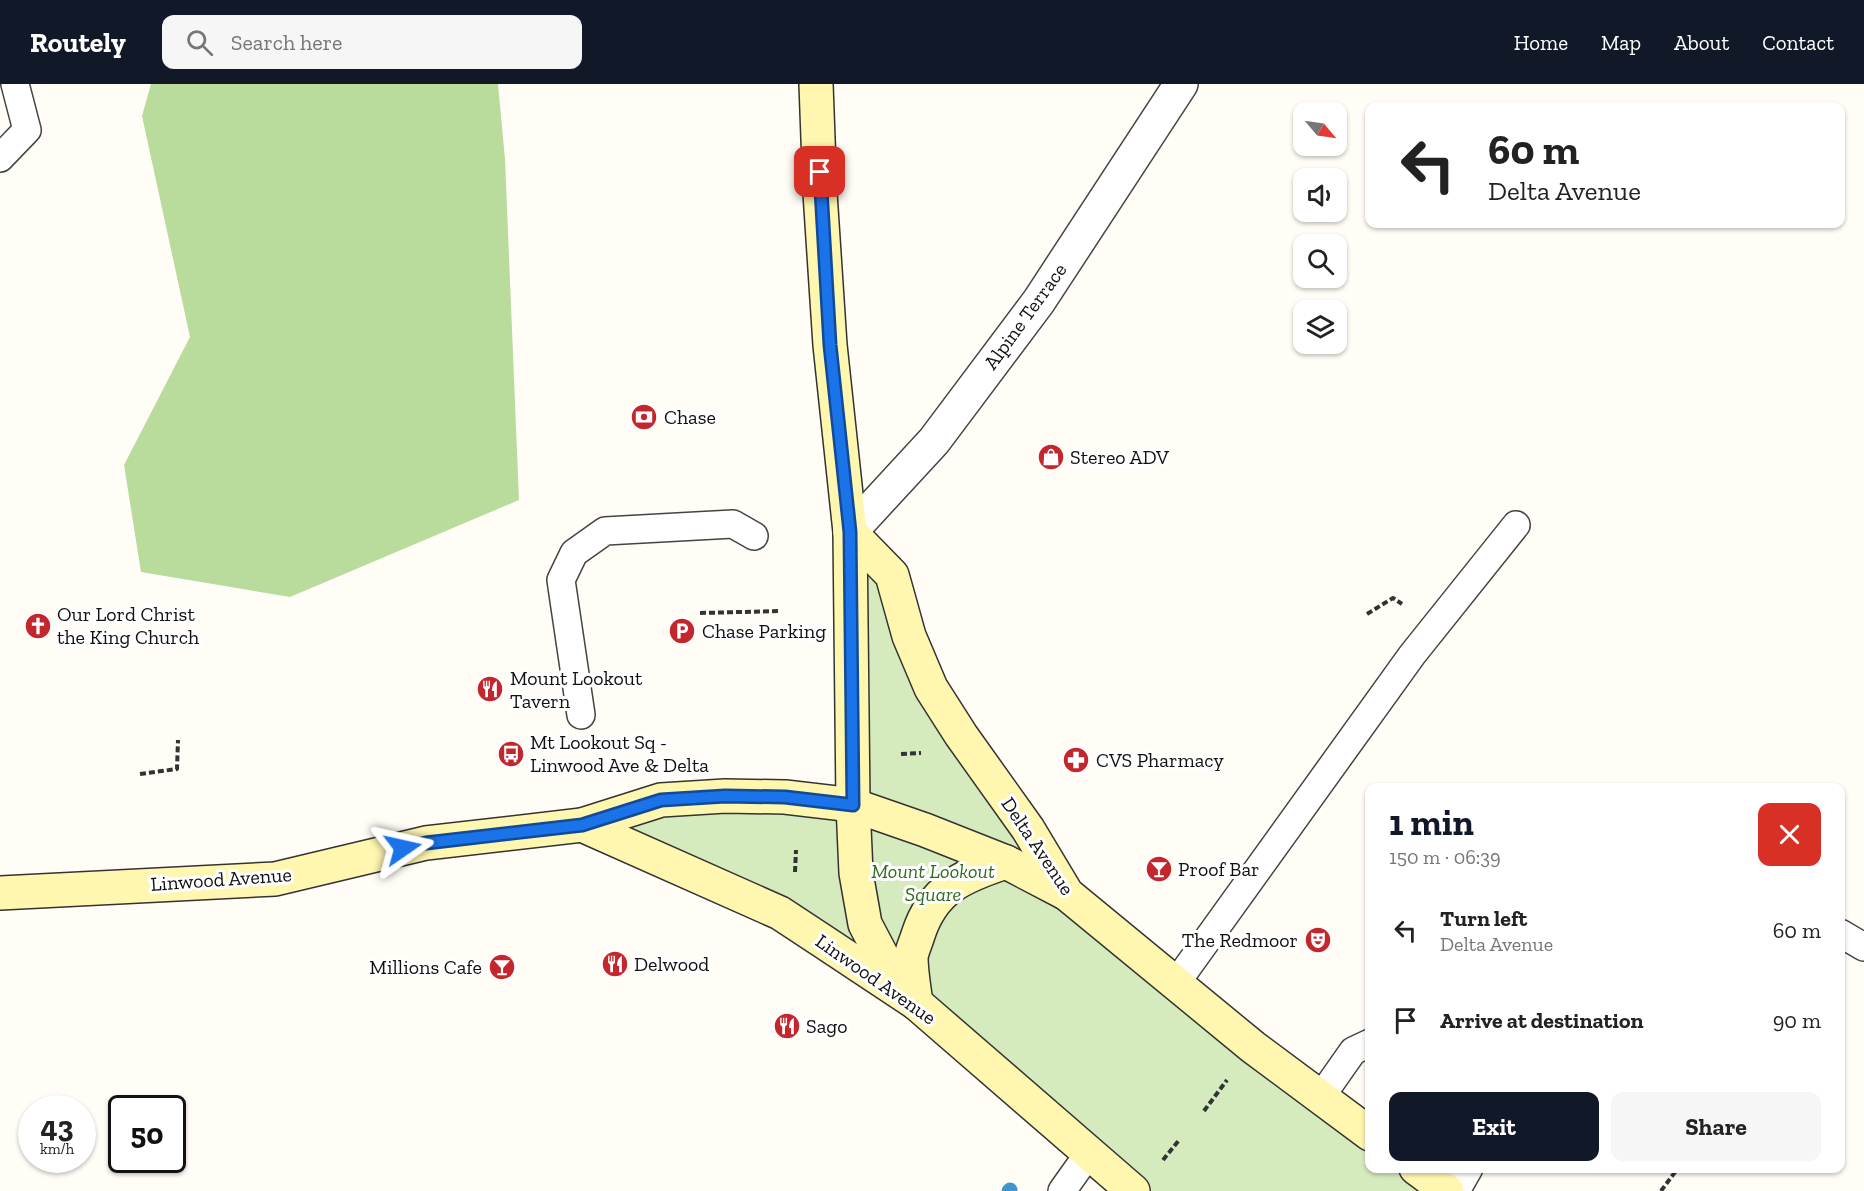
<!DOCTYPE html>
<html lang="en">
<head>
<meta charset="utf-8">
<style>
  :root { --surface:#fff; --page:#f6f6f6; --text:#222; --muted:#767676; --accent:#111827 }
  body { margin:0; font-family:"Zilla Slab",serif; background:var(--page); color:var(--text); height:100vh; display:flex; flex-direction:column; font-size:22px; white-space:nowrap }
  * { box-sizing:border-box; margin:0 }
  p { font-size:20px; color:var(--muted) }
  .icon { flex:none; width:33px; height:33px; fill:none; stroke:currentColor; stroke-width:2; stroke-linecap:round; stroke-linejoin:round }
  .map { position:relative; flex:1; overflow:hidden }
  .drawer { position:absolute; left:1365px; top:699px; width:480px; height:390px; display:flex; flex-direction:column; background:var(--surface); border-radius:12px; box-shadow:0 2px 4px #0004 }
  .drawer>* { flex:none }
  .guide { position:absolute; left:1365px; top:18px; width:480px; height:126px; border-radius:12px; box-shadow:0 2px 4px #0004; background:#fff; color:var(--text); overflow:hidden }
  .needle { width:39px; rotate:119deg }
  .fabs { position:absolute; left:1293px; top:18px; display:grid; gap:12px }
  .fabs a { display:grid; place-items:center; width:54px; height:54px; border-radius:12px; background:var(--surface); box-shadow:0 2px 4px #0004; font-size:30px }
  .speed { position:absolute; left:18px; top:1011px; display:flex; gap:12px; font-size:30px; font-weight:700; text-align:center }
  .speed>* { display:grid; place-content:center; width:78px; height:78px; border-radius:50%; background:var(--surface); box-shadow:0 2px 4px #0004; line-height:1 }
  .speed small { font-size:15px; font-weight:400 }
  .speed .limit { border:3px solid #111; border-radius:9px; background:#fff; color:#111 }
  .pin { position:absolute; display:grid; place-items:center; width:51px; height:51px; color:#fff; margin:-26px; border-radius:12px; box-shadow:0 3px 9px #0006 }
  .me { position:absolute; width:66px; margin:-33px; rotate:79deg; stroke-linejoin:round; filter:drop-shadow(0 0 4px #0008) }
  .turn { display:flex; align-items:center; gap:21px; height:126px; padding:0 24px; font-size:27px }
  .turn .icon { width:78px; height:78px; stroke-width:2.5 }
  .turn b { display:block; font-size:42px; line-height:51px }
  .round { display:grid; place-items:center; flex:none; width:63px; height:63px; border-radius:12px; background:var(--page) }
  .overview { display:flex; align-items:center; justify-content:space-between; height:102px; padding:0 24px }
  h1 { font-size:36px; font-weight:700; line-height:45px; color:var(--accent) }
  .button { display:flex; gap:12px; margin-top:auto; padding:12px 24px }
  .button a { flex:1; height:69px; border-radius:12px; background:var(--accent); color:#fff; font-size:24px; font-weight:700; line-height:69px; text-align:center }
  .button a+a { background:var(--page); color:var(--text) }
  ul { padding:0; list-style:none }
  li { display:flex; align-items:center; gap:18px; height:90px; padding:0 24px }
  li div { flex:1 }
  li b { display:block; font-size:22px }
  li em { font-style:normal }
  header { display:flex; align-items:center; gap:36px; box-sizing:border-box; height:84px; padding:0 30px; background:var(--accent); color:#fff }
  header strong { font-size:28px }
  nav { display:flex; gap:33px; margin-inline-start:auto; font-size:21px }
  .search { width:420px; height:54px; background:var(--page); display:flex; align-items:center; gap:15px; box-sizing:border-box; padding:0 21px; border-radius:12px; color:var(--muted); font-size:22px }
  .map>svg:first-child { display:block }
  .green { fill:#d5ebbd }
  .forest { fill:#b9dc9c }
  .lines { fill:none; stroke-linecap:round; stroke-linejoin:round }
  .stream { stroke:#3f96cf; stroke-width:15 }
  .lane-casing { stroke:#444; stroke-width:30 }
  .street-casing { stroke:#444; stroke-width:36 }
  .secondary-casing { stroke:#333; stroke-width:36 }
  .path { stroke:#333; stroke-width:4; stroke-dasharray:6 3; stroke-linecap:butt }
  .lane { stroke:#fff; stroke-width:27 }
  .street { stroke:#fff; stroke-width:33 }
  .secondary { stroke:#fff6b0; stroke-width:33 }
  .route-casing { stroke:#114b97; stroke-width:15 }
  .route { stroke:#1a73e8; stroke-width:10 }
  .labels { text-anchor:middle; dominant-baseline:central; stroke-width:6; stroke-linejoin:round; paint-order:stroke }
  .street-label { font-size:20px; fill:#111; stroke:#fff }
  .poi-label { font-size:20px; fill:#111; stroke:#fff; text-anchor:start }
  .park-label { font-size:20px; font-style:italic; fill:#2f6b1f; stroke:#fff }
</style>
</head>
<body>
<header>
<strong>Routely</strong>
<div class="search"><svg class="icon" aria-label="search" viewBox="0 0 24 24"><circle cx="10" cy="10" r="6"/><path d="M15 15l6 6"/></svg>Search here</div>
<nav><a>Home</a><a>Map</a><a>About</a><a>Contact</a></nav>
</header>
<div class="map">
<svg width="1864" height="1107" viewBox="0 0 1864 1107">
  <rect width="100%" height="100%" fill="#fffdf5"/>
  <!-- green -->
  <polygon class="green" points="850,448 909,552 1067,810 1369,1050 1370,1084 1416,1085 1447,1107 1133,1107 916,919 582,741 661,716 852,721"/>
  <!-- forest -->
  <polygon class="forest" points="151,0 498,0 505,75 519,416 290,513 141,488 124,381 190,253 142,32"/>
  <g class="lines">
    <!-- stream -->
    <polyline class="stream" points="1009,1107 1010,1106"/>
    <defs>
      <g id="lane">
        <polyline points="0,74 27,46 15,0"/>
        <polyline points="581,631 561,496 574,469 605,447 733,440 754,452"/>
        <polyline points="1840,849 1864,863"/>
        <polyline points="1176,899 1412,571 1516,441"/>
        <polyline points="1320,1014 1353,967 1370,959"/>
        <polyline points="1062,1107 1089,1069"/>
        <polyline points="1456,1107 1469,1084"/>
      </g>
      <polyline id="street" points="850,448 934,357 1039,217 1181,0"/>
      <g id="secondary">
        <polyline points="816,0 820,109 830,261 850,448 853,721 856,789 865,840 886,880 916,919"/>
        <polyline points="850,448 892,491 909,552 931,604 961,651 1028,745 1067,810 1253,963 1370,1050"/>
        <polyline points="582,741 780,829 824,858 916,919 1133,1107"/>
        <polyline points="0,809 275,795 426,759 582,741 661,716 725,712 785,713 853,721 925,746 1006,778 1067,810"/>
        <path d="M 916,919 C 914,904 911,888 911,873 C 912,866 916,858 918,851 C 933,804 963,792 1006,778"/>
        <polyline points="1416,1084 1447,1107"/>
      </g>
    </defs>
    <!-- lane casing -->
    <use href="#lane" class="lane-casing"/>
    <!-- street casing -->
    <use href="#street" class="street-casing"/>
    <!-- secondary casing -->
    <use href="#secondary" class="secondary-casing"/>
    <!-- path -->
    <g class="path">
      <polyline points="700,529 781,527"/>
      <polyline points="1367,530 1393,514 1402,520"/>
      <polyline points="901,670 921,669"/>
      <polyline points="140,690 177,685 178,656"/>
      <polyline points="795,788 796,766"/>
      <polyline points="1204,1027 1227,996"/>
      <polyline points="1163,1076 1180,1055"/>
      <polyline points="1661,1107 1678,1084"/>
    </g>
    <!-- lane -->
    <use href="#lane" class="lane"/>
    <!-- street -->
    <use href="#street" class="street"/>
    <!-- secondary -->
    <use href="#secondary" class="secondary"/>
  </g>
  <g class="lines">
    <defs>
      <polyline id="route" points="403,764 426,759 582,741 661,716 725,712 785,713 853,721 850,448 830,261 820,88"/>
    </defs>
    <!-- route casing -->
    <use href="#route" class="route-casing"/>
    <!-- route -->
    <use href="#route" class="route"/>
  </g>
  <!-- icons -->
  <defs>
    <symbol id="bank-disc" viewBox="-11 -11 22 22"><circle r="9.5" fill="#c4262e" stroke="#fff"/><path d="M-6-4H6V4H-6ZM0-2.3a2.3 2.3 0 1 0 0 4.6a2.3 2.3 0 1 0 0-4.6Z" fill="#fff"/></symbol>
    <symbol id="shop-disc" viewBox="-11 -11 22 22"><circle r="9.5" fill="#c4262e" stroke="#fff"/><path d="M-5-2.5h2.3a2.7 3.5 0 0 1 5.4 0H5L5.5 6h-11ZM-1.5-2.5h3a1.5 2.3 0 0 0-3 0Z" fill="#fff"/></symbol>
    <symbol id="church-disc" viewBox="-11 -11 22 22"><circle r="9.5" fill="#c4262e" stroke="#fff"/><path d="M-1.2-6h2.4v3.5h3.3v2.4h-3.3V6h-2.4V-.1h-3.3v-2.4h3.3Z" fill="#fff"/></symbol>
    <symbol id="parking-disc" viewBox="-11 -11 22 22"><circle r="9.5" fill="#c4262e" stroke="#fff"/><path d="M-3.5-5.5H1a3.5 3.5 0 0 1 0 7H-1V5.5H-3.5ZM-1-3.4V-.6H.8a1.4 1.4 0 0 0 0-2.8Z" fill="#fff"/></symbol>
    <symbol id="restaurant-disc" viewBox="-11 -11 22 22"><circle r="9.5" fill="#c4262e" stroke="#fff"/><path d="M-5-6h1v4h1v-4h1v4h1v-4h1v5L-1.5 .5V6h-2V.5L-5-1ZM5-6V6H3V1.5H1.5Q1.5-4 5-6Z" fill="#fff"/></symbol>
    <symbol id="bus-disc" viewBox="-11 -11 22 22"><circle r="9.5" fill="#c4262e" stroke="#fff"/><path d="M-5-6H5V4H4V6H2V4H-2V6H-4V4H-5ZM-3.5-4V0h7V-4ZM-3.5 1.2v1.5H-2V1.2ZM2 1.2v1.5H3.5V1.2Z" fill="#fff"/></symbol>
    <symbol id="pharmacy-disc" viewBox="-11 -11 22 22"><circle r="9.5" fill="#c4262e" stroke="#fff"/><path d="M-2-6h4v4h4v4h-4v4h-4v-4h-4v-4h4Z" fill="#fff"/></symbol>
    <symbol id="bar-disc" viewBox="-11 -11 22 22"><circle r="9.5" fill="#c4262e" stroke="#fff"/><path d="M-6-5H6L.8 .8V4.5H3.5V6h-7V4.5H-.8V.8Z" fill="#fff"/></symbol>
    <symbol id="theatre-disc" viewBox="-11 -11 22 22"><circle r="9.5" fill="#c4262e" stroke="#fff"/><path d="M-5-5.5Q0-4 5-5.5V0Q5 5 0 6Q-5 5-5 0ZM-3.3-2.5H-1v1.5H-3.3ZM1-2.5H3.3v1.5H1ZM-2.8 1Q0 5.5 2.8 1Z" fill="#fff"/></symbol>
  </defs>
  <g fill-rule="evenodd">
    <use href="#bank-disc" x="629" y="318" width="30" height="30"/>
    <use href="#shop-disc" x="1036" y="358" width="30" height="30"/>
    <use href="#church-disc" x="23" y="527" width="30" height="30"/>
    <use href="#parking-disc" x="667" y="532" width="30" height="30"/>
    <use href="#restaurant-disc" x="475" y="590" width="30" height="30"/>
    <use href="#bus-disc" x="496" y="655" width="30" height="30"/>
    <use href="#pharmacy-disc" x="1061" y="661" width="30" height="30"/>
    <use href="#bar-disc" x="1144" y="770" width="30" height="30"/>
    <use href="#theatre-disc" x="1303" y="841" width="30" height="30"/>
    <use href="#restaurant-disc" x="600" y="865" width="30" height="30"/>
    <use href="#bar-disc" x="487" y="868" width="30" height="30"/>
    <use href="#restaurant-disc" x="772" y="927" width="30" height="30"/>
  </g>
  <g class="labels">
    <!-- street labels -->
    <g class="street-label">
      <text transform="translate(1025 232) rotate(-54)">Alpine Terrace</text>
      <text transform="translate(1038 762) rotate(56)">Delta Avenue</text>
      <text transform="translate(221 795) rotate(-4)">Linwood Avenue</text>
      <text transform="translate(876 895) rotate(35)">Linwood Avenue</text>
    </g>
    <!-- poi labels -->
    <g class="poi-label">
      <text x="664" y="333">Chase</text>
      <text x="1070" y="373">Stereo ADV</text>
      <text x="57" y="530">Our Lord Christ<tspan x="57" dy="23">the King Church</tspan></text>
      <text x="702" y="547">Chase Parking</text>
      <text x="510" y="594">Mount Lookout<tspan x="510" dy="23">Tavern</tspan></text>
      <text x="530" y="658">Mt Lookout Sq -<tspan x="530" dy="23">Linwood Ave &amp; Delta</tspan></text>
      <text x="1096" y="676">CVS Pharmacy</text>
      <text x="1178" y="785">Proof Bar</text>
      <text x="1298" y="856" text-anchor="end">The Redmoor</text>
      <text x="634" y="880">Delwood</text>
      <text x="482" y="883" text-anchor="end">Millions Cafe</text>
      <text x="806" y="942">Sago</text>
    </g>
    <!-- park labels -->
    <g class="park-label">
      <text x="933" y="787">Mount Lookout<tspan x="933" dy="23">Square</tspan></text>
    </g>
  </g>
</svg>
<div class="fabs">
<a><svg class="needle" viewBox="-14 -14 28 28"><path d="M0-13l5 13h-10z" fill="#e53935"/><path d="M0 13l5-13h-10z" fill="#767676"/></svg></a>
<a><svg class="icon" aria-label="sound" viewBox="0 0 24 24"><path d="M4 9h4l5-4v14l-5-4H4zM17 9q2 3 0 6"/></svg></a>
<a><svg class="icon" aria-label="search" viewBox="0 0 24 24"><circle cx="10" cy="10" r="6"/><path d="M15 15l6 6"/></svg></a>
<a><svg class="icon" aria-label="layers" viewBox="0 0 24 24"><path d="M12 4l9 5-9 5-9-5zM3 14l9 5 9-5"/></svg></a>
</div>
<div class="speed"><div>43<small>km/h</small></div><div class="limit">50</div></div>
<div class="pin" style="left:820px;top:88px;background:#d93025"><svg class="icon" aria-label="arrive" viewBox="0 0 24 24"><path d="M6 21V4h12l-3 4 3 4H6"/></svg></div>
<svg class="me" style="left:403px;top:764px" viewBox="-20 -20 40 40"><path d="M0-17L14 15 0 8-14 15z" fill="#1a73e8" stroke="#fff" stroke-width="4"/></svg>
<div class="guide">
<div class="turn"><svg class="icon" aria-label="left" viewBox="0 0 24 24"><path d="M17 20v-9H6M10 6l-5 5 5 5"/></svg><div><b>60 m</b>Delta Avenue</div></div>
</div>
<section class="drawer">
<div class="overview"><div><h1>1 min</h1><p>150 m · 06:39</p></div><a class="round" style="background:#d93025;color:#fff"><svg class="icon" aria-label="close" viewBox="0 0 24 24"><path d="M6 6l12 12M18 6L6 18"/></svg></a></div>
<ul>
<li><svg class="icon" aria-label="left" viewBox="0 0 24 24"><path d="M17 20v-9H6M10 6l-5 5 5 5"/></svg><div><b>Turn left</b><p>Delta Avenue</p></div><em>60 m</em></li>
<li><svg class="icon" aria-label="arrive" viewBox="0 0 24 24"><path d="M6 21V4h12l-3 4 3 4H6"/></svg><div><b>Arrive at destination</b></div><em>90 m</em></li>
</ul>
<div class="button"><a>Exit</a><a>Share</a></div>
</section>
</div>
</body>
</html>
